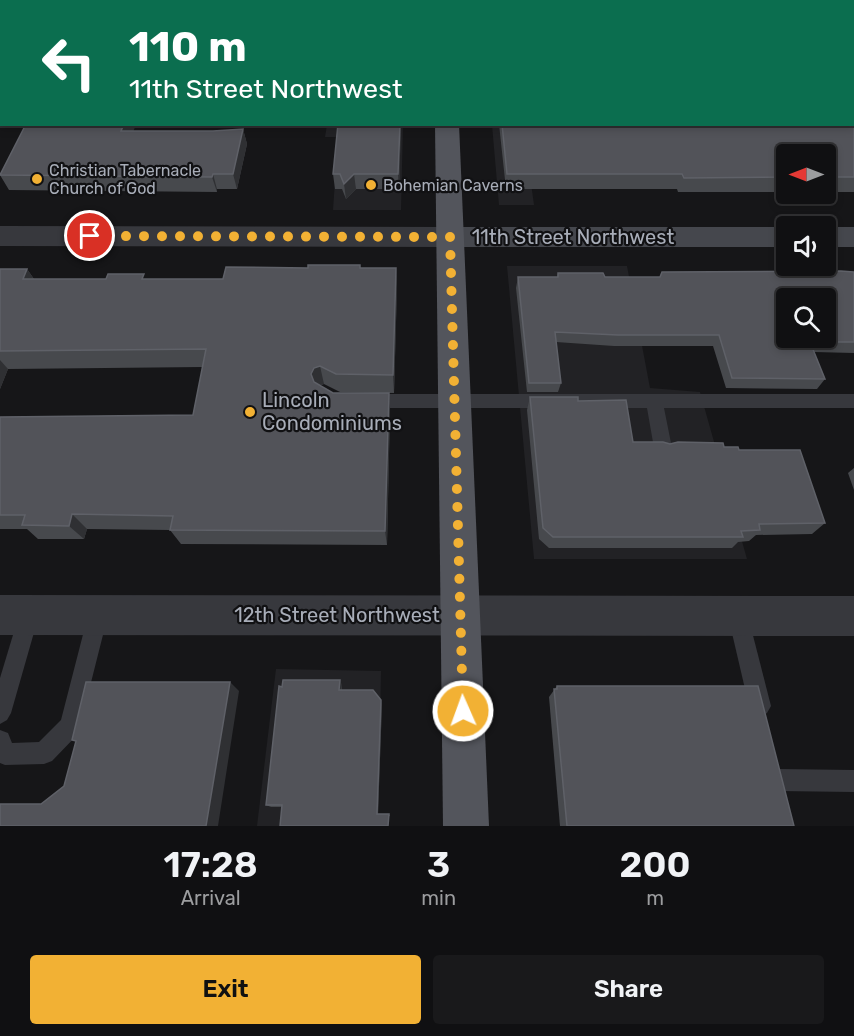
<!DOCTYPE html>
<html lang="en">
<head>
<meta charset="utf-8">
<style>
  :root { --surface:#101012; --page:#19191b; --text:#f1f3f6; --muted:#9c9d9f; --line:#303032; --accent:#f2b134 }
  body { margin:0; font-family:Rubik,sans-serif; background:var(--page); color:var(--text); height:100vh; display:flex; flex-direction:column; font-size:22px; white-space:nowrap }
  * { box-sizing:border-box; margin:0 }
  p { font-size:20px; color:var(--muted) }
  .icon { flex:none; width:33px; height:33px; fill:none; stroke:currentColor; stroke-width:2; stroke-linecap:round; stroke-linejoin:round }
  .map { position:relative; height:826px; overflow:hidden }
  .details { display:flex; flex-direction:column; background:var(--surface); flex:1 }
  .details>* { flex:none }
  .banner { position:absolute; left:0px; top:0px; width:855px; height:126px; box-shadow:0 3px 9px #0003,0 0 0 2px var(--line); background:#0b6e4f; color:#fff; overflow:hidden }
  .needle { width:39px; rotate:270deg }
  .fabs { position:absolute; left:776px; top:144px; display:grid; gap:12px }
  .fabs a { display:grid; place-items:center; width:60px; height:60px; border-radius:6px; background:var(--surface); box-shadow:0 3px 9px #0003,0 0 0 2px var(--line); font-size:30px }
  .pin { position:absolute; display:grid; place-items:center; width:51px; height:51px; color:#fff; margin:-26px; border:3px solid #fff; border-radius:50%; box-shadow:0 2px 6px #0007 }
  .me { position:absolute; width:66px; margin:-33px; rotate:358deg; stroke-linejoin:round; filter:drop-shadow(0 0 4px #0008) }
  .turn { display:flex; align-items:center; gap:21px; height:126px; padding:0 30px; font-size:27px }
  .turn .icon { width:78px; height:78px; stroke-width:2.5 }
  .turn b { display:block; font-size:42px; line-height:51px }
  .eta { display:flex; justify-content:space-evenly; align-items:center; height:102px; text-align:center }
  .eta b { font-size:36px; font-weight:600; line-height:42px }
  .action { display:flex; gap:12px; margin-top:auto; padding:12px 30px }
  .action a { flex:1; height:69px; border-radius:6px; background:var(--accent); color:#111; font-size:24px; font-weight:600; line-height:69px; text-align:center }
  .action a+a { background:var(--page); color:var(--text) }
  .map>svg:first-child { display:block }
  .built { fill:#222225 }
  .lines { fill:none; stroke-linecap:round; stroke-linejoin:round }
  .service { fill:#37383d; fill-rule:evenodd }
  .minor { fill:#37383d; fill-rule:evenodd }
  .tertiary { fill:#37383d; fill-rule:evenodd }
  .secondary { fill:#45474d; fill-rule:evenodd }
  .primary { fill:#53555c; fill-rule:evenodd }
  .wall { fill:#47494d }
  .shaded-wall { fill:#2f3033 }
  .building { fill:#525359; stroke:#5f6168; stroke-width:1.5; fill-rule:evenodd }
  .route { stroke:#f2b134; stroke-width:10; stroke-dasharray:0 18 }
  .poi-dot { fill:#f2b134; stroke:#111113; stroke-width:2 }
  .labels { text-anchor:middle; dominant-baseline:central; stroke-width:4.5; stroke-linejoin:round; paint-order:stroke }
  .far-poi-label { font-size:16px; fill:#a8adb8; stroke:#111113; text-anchor:start }
  .street-label { font-size:20px; fill:#a8adb8; stroke:#111113 }
  .poi-label { font-size:20px; fill:#a8adb8; stroke:#111113; text-anchor:start }
</style>
</head>
<body>
<div class="map">
<svg width="854" height="826" viewBox="0 0 854 826">
  <rect width="100%" height="100%" fill="#161618"/>
  <!-- built -->
  <g class="built">
    <polygon points="327,125 403,125 401,210 333,210 338,137 325,137"/>
    <polygon points="492,125 523,125 534,205 499,205"/>
    <polygon points="507,266 627,266 650,388 700,392 747,559 534,559"/>
    <polygon points="276,669 381,671 378,826 257,826"/>
  </g>
  <g class="lines">
    <!-- service -->
    <g class="service">
      <polygon points="623,0 634,0 635,2 624,2"/>
      <rect x="784" y="0" width="10" height="2"/>
      <polygon points="369,394 854,394 854,408 664,408 672,448 669,453 663,455 657,453 654,448 647,408 369,408 363,406 361,401 363,396"/>
      <polygon points="29,605 36,608 39,615 11,713 7,720 0,724 0,678 19,615 22,608"/>
      <polygon points="98,605 105,608 108,615 78,734 52,761 44,764 5,765 0,763 0,730 8,733 12,743 39,742 61,720 88,615 91,608"/>
      <polygon points="738,606 745,609 748,616 771,706 767,713 760,717 753,713 749,706 728,616 731,609"/>
      <polygon points="778,769 854,770 854,792 778,791 770,788 767,780 770,772"/>
    </g>
    <!-- minor -->
    <g class="minor">
      <rect x="0" y="25" width="2" height="12"/>
      <polygon points="0,595 854,596 854,636 0,635"/>
    </g>
    <!-- tertiary -->
    <g class="tertiary">
      <polygon points="55,0 75,0 54,2"/>
      <polygon points="669,0 695,0 696,2 670,2"/>
      <polygon points="732,0 758,0 759,2 733,2"/>
      <polygon points="0,109 2,124 7,124 0,126"/>
      <polygon points="0,226 450,227 460,230 464,237 460,244 450,247 0,246"/>
    </g>
    <!-- secondary -->
    <g class="secondary">
      <polygon points="450,227 786,227 786,247 450,247 440,244 436,237 440,230"/>
      <rect x="825" y="227" width="29" height="20"/>
    </g>
    <!-- primary -->
    <g class="primary">
      <rect x="434" y="0" width="20" height="2"/>
      <polygon points="435,124 459,124 489,826 443,826"/>
    </g>
  </g>
  <!-- wall -->
  <g class="wall">
    <polygon points="98,0 405,0 405,2 99,2"/>
    <polygon points="854,44 854,192 825,192 825,154 786,154 786,192 678,192 677,189 506,189 499,124 854,124"/>
    <polygon points="338,124 401,124 399,189 356,189 346,199 342,189 335,189 333,174"/>
    <polygon points="243,129 247,144 237,189 217,189 217,192 9,190 0,175 0,174 133,131 213,131"/>
    <polygon points="308,268 396,268 397,287 394,393 340,392 324,384 319,386 333,393 389,393 390,410 387,545 181,544 170,530 87,529 84,539 38,539 27,529 0,529 0,417 193,415 203,367 8,369 0,389 0,269 27,269 34,279 223,279"/>
    <polygon points="854,272 854,353 814,352 825,379 817,389 726,388 713,346 614,346 556,342 561,383 558,392 527,392 516,288 518,277 557,277 558,273 605,277 660,277"/>
    <polygon points="530,397 578,401 633,442 739,450 825,523 812,534 756,535 749,541 738,542 732,548 549,548 539,539 527,410"/>
    <polygon points="854,468 854,490 848,473"/>
    <polygon points="342,685 342,690 382,704 378,814 389,814 390,816 282,807 271,807 266,805"/>
    <polygon points="557,686 794,826 560,826 549,697"/>
  </g>
  <!-- shaded-wall -->
  <g class="shaded-wall">
    <polygon points="124,124 136,124 128,147 121,131"/>
    <polygon points="400,124 401,124 399,189 398,174"/>
    <polygon points="243,129 247,144 237,189 233,174"/>
    <polygon points="213,174 217,189 217,192 212,177"/>
    <polygon points="354,174 356,189 346,199 344,184"/>
    <polygon points="396,268 397,287 394,393 393,375"/>
    <polygon points="27,269 40,288 23,279"/>
    <polygon points="0,360 8,369 0,389"/>
    <polygon points="320,366 324,384 318,386 315,392 311,374 314,368"/>
    <polygon points="389,393 390,410 387,545 385,531"/>
    <polygon points="72,514 87,529 84,539 69,526"/>
    <polygon points="340,680 342,685 341,695 339,690"/>
    <polygon points="230,682 239,691 218,826 206,826"/>
    <polygon points="381,700 382,704 378,816 377,814"/>
  </g>
  <!-- building -->
  <g class="building">
    <polygon points="154,0 404,0 404,2 153,2"/>
    <polygon points="854,44 854,177 825,177 825,154 786,154 786,177 684,178 682,174 507,174 502,124 854,124"/>
    <polygon points="26,124 124,124 121,131 213,131 243,129 233,174 213,174 212,177 0,175"/>
    <polygon points="338,124 400,124 398,174 354,174 344,184 340,174 333,174"/>
    <polygon points="308,265 360,265 360,268 396,268 393,375 336,374 320,366 314,368 311,374 314,382 333,393 389,393 385,531 170,530 173,516 72,514 69,526 22,525 25,515 0,515 0,417 193,415 206,349 0,351 0,269 27,269 23,279 106,279 108,274 144,274 142,279 223,279 226,267 308,268"/>
    <path d="M 841,271 L 854,272 L 854,342 L 810,342 L 825,379 L 732,378 L 719,335 L 618,335 L 555,332 L 561,383 L 529,383 L 518,277 L 558,277 L 558,273 L 603,273 L 605,277 L 660,277 L 662,272 ZM 786,298 L 825,298 L 825,338 L 786,338 Z"/>
    <polygon points="530,397 578,397 578,401 626,400 633,442 663,442 670,444 678,442 723,443 724,447 738,447 739,450 800,450 825,523 759,524 760,530 741,531 743,537 553,537 543,528"/>
    <polygon points="283,680 340,680 339,690 373,690 381,700 377,814 389,814 388,826 280,826 282,805 266,805 279,686 282,687"/>
    <polygon points="86,682 230,682 206,826 0,826 0,804 41,804 64,786 76,741 72,740"/>
    <polygon points="557,686 758,686 794,826 567,826 554,689 557,689"/>
  </g>
  <g class="lines">
    <!-- route -->
    <polyline class="route" points="90,236 450,237 463,711"/>
  </g>
  <!-- markers -->
  <g class="poi-dot">
    <circle cx="37" cy="179" r="6"/>
    <circle cx="371" cy="185" r="6"/>
    <circle cx="250" cy="412" r="6"/>
  </g>
  <g class="labels">
    <!-- far-poi labels -->
    <g class="far-poi-label">
      <text x="49" y="170">Christian Tabernacle<tspan x="49" dy="18">Church of God</tspan></text>
      <text x="383" y="185">Bohemian Caverns</text>
    </g>
    <!-- street labels -->
    <g class="street-label">
      <text x="573" y="237">11th Street Northwest</text>
      <text x="337" y="615">12th Street Northwest</text>
    </g>
    <!-- poi labels -->
    <g class="poi-label">
      <text x="262" y="400">Lincoln<tspan x="262" dy="23">Condominiums</tspan></text>
    </g>
  </g>
</svg>
<div class="fabs">
<a><svg class="needle" viewBox="-14 -14 28 28"><path d="M0-13l5 13h-10z" fill="#e53935"/><path d="M0 13l5-13h-10z" fill="#9c9d9f"/></svg></a>
<a><svg class="icon" aria-label="sound" viewBox="0 0 24 24"><path d="M4 9h4l5-4v14l-5-4H4zM17 9q2 3 0 6"/></svg></a>
<a><svg class="icon" aria-label="search" viewBox="0 0 24 24"><circle cx="10" cy="10" r="6"/><path d="M15 15l6 6"/></svg></a>
</div>
<div class="pin" style="left:90px;top:236px;background:#d93025"><svg class="icon" aria-label="arrive" viewBox="0 0 24 24"><path d="M6 21V4h12l-3 4 3 4H6"/></svg></div>
<svg class="me" style="left:463px;top:711px" viewBox="-20 -20 40 40"><circle r="17" fill="#f2b134" stroke="#fff" stroke-width="3"/><path d="M0-11L8 9 0 5-8 9z" fill="#fff"/></svg>
<div class="banner">
<div class="turn"><svg class="icon" aria-label="left" viewBox="0 0 24 24"><path d="M17 20v-9H6M10 6l-5 5 5 5"/></svg><div><b>110 m</b>11th Street Northwest</div></div>
</div>
</div>
<section class="details">
<div class="eta">
<div><b>17:28</b><p>Arrival</p></div>
<div><b>3</b><p>min</p></div>
<div><b>200</b><p>m</p></div>
</div>
<div class="action"><a>Exit</a><a>Share</a></div>
</section>
</body>
</html>
